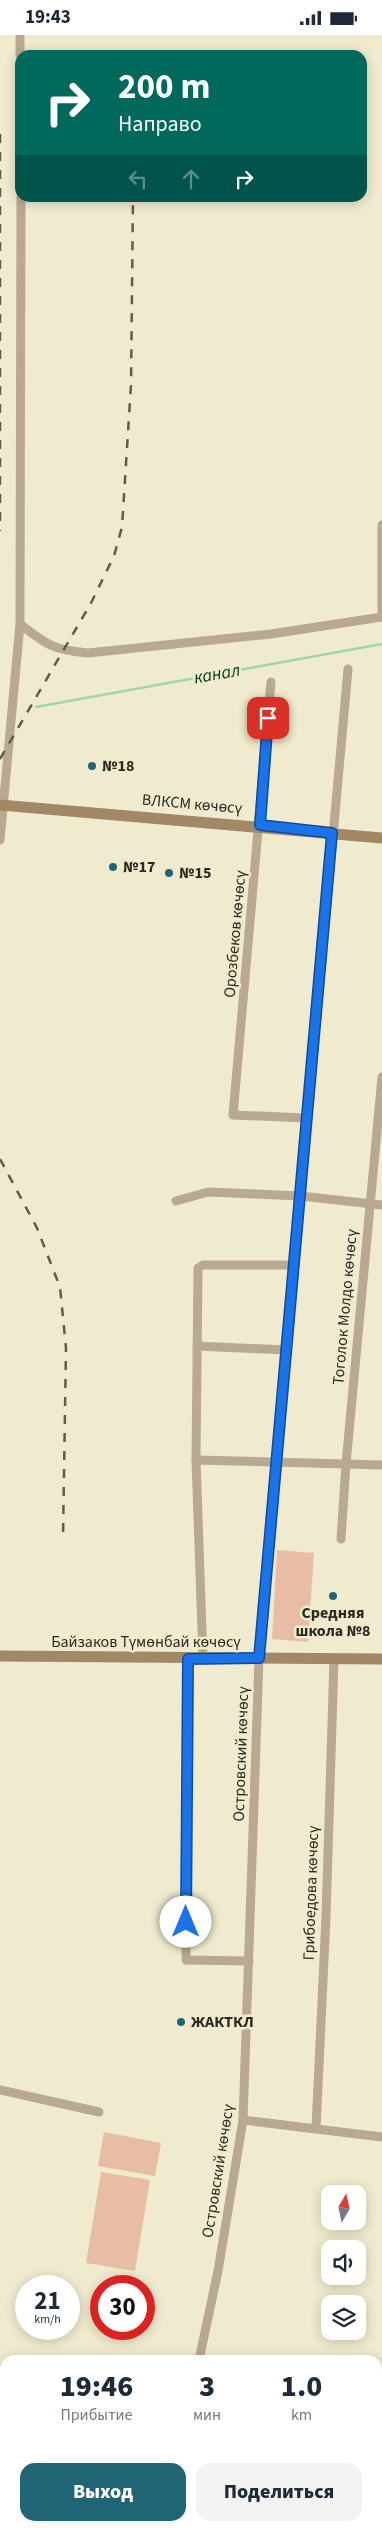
<!DOCTYPE html>
<html lang="ru">
<head>
<meta charset="utf-8">
<style>
  :root { --surface:#fff; --page:#f2f2f3; --text:#1f2937; --muted:#747a83; --accent:#206576 }
  body { margin:0; font-family:"Source Sans 3",sans-serif; background:var(--page); color:var(--text); height:100vh; display:flex; flex-direction:column; font-size:19px; white-space:nowrap }
  * { box-sizing:border-box; margin:0 }
  p { font-size:16px; color:var(--muted) }
  .icon { flex:none; width:28px; height:28px; fill:none; stroke:currentColor; stroke-width:2; stroke-linecap:round; stroke-linejoin:round }
  .map { position:relative; flex:1; overflow:hidden }
  .details { position:absolute; left:0px; top:2320px; width:382px; height:176px; display:flex; flex-direction:column; background:var(--surface); border-radius:15px 15px 0 0; box-shadow:0 2px 12px #0003 }
  .details>* { flex:none }
  .hud { position:absolute; left:15px; top:15px; width:352px; height:152px; border-radius:15px; box-shadow:0 2px 12px #0003; background:#00695c; color:#fff; overflow:hidden }
  .needle { width:32px; rotate:9deg }
  .fabs { position:absolute; left:321px; top:2150px; display:grid; gap:10px }
  .fabs a { display:grid; place-items:center; width:45px; height:45px; border-radius:10px; background:var(--surface); box-shadow:0 2px 12px #0003; font-size:25px }
  .speed { position:absolute; left:15px; top:2240px; display:flex; gap:10px; font-size:25px; font-weight:700; text-align:center }
  .speed>* { display:grid; place-content:center; width:65px; height:65px; border-radius:50%; background:var(--surface); box-shadow:0 2px 12px #0003; line-height:1 }
  .speed small { font-size:12px; font-weight:400 }
  .speed .limit { border:8px solid #d22; background:#fff; color:#111 }
  .pin { position:absolute; display:grid; place-items:center; width:42px; height:42px; color:#fff; margin:-21px; border-radius:10px; box-shadow:0 2px 8px #0006 }
  .me { position:absolute; width:55px; margin:-28px; rotate:0deg; stroke-linejoin:round; filter:drop-shadow(0 0 4px #0008) }
  .turn { display:flex; align-items:center; gap:18px; height:105px; padding:0 20px; font-size:22px }
  .turn .icon { width:65px; height:65px; stroke-width:2.5 }
  .turn b { display:block; font-size:35px; line-height:42px }
  .lanes { display:flex; align-items:center; height:48px; padding:0 20px; background:#0003; justify-content:center; gap:25px; direction:ltr }
  .lanes .off { opacity:.35 }
  .eta { display:flex; justify-content:space-evenly; align-items:center; height:85px; text-align:center }
  .eta b { font-size:30px; font-weight:800; line-height:35px }
  .primary-button { display:flex; gap:10px; margin-top:auto; padding:10px 20px }
  .primary-button a { flex:1; height:58px; border-radius:15px; background:var(--accent); color:#fff; font-size:20px; font-weight:800; line-height:58px; text-align:center }
  .primary-button a+a { background:var(--page); color:var(--text) }
  .status { display:flex; justify-content:space-between; align-items:center; height:35px; padding:0 25px; background:var(--surface); direction:ltr }
  .status svg { height:14px; fill:currentColor }
  .map>svg:first-child { display:block }
  .green { fill:#e7bea5 }
  .lines { fill:none; stroke-linecap:round; stroke-linejoin:round }
  .stream { stroke:#a2d7a7; stroke-width:2.5 }
  .street { stroke:#baa991; stroke-width:9 }
  .secondary { stroke:#a28865; stroke-width:11 }
  .highway { stroke:#805d24; stroke-width:15 }
  .rail { stroke:#5f5c4c; stroke-width:2.5; stroke-dasharray:9 9; stroke-linecap:butt }
  .route-casing { stroke:#114b97; stroke-width:12 }
  .route { stroke:#1a73e8; stroke-width:9 }
  .poi-dot { fill:#206576; stroke:#f0ebce; stroke-width:2 }
  .labels { text-anchor:middle; dominant-baseline:central; stroke-width:5; stroke-linejoin:round; paint-order:stroke }
  .poi-label { font-size:16px; font-weight:bold; fill:#2c2a1f; stroke:#f0ebce; text-anchor:start }
  .street-label { font-size:16px; fill:#2c2a1f; stroke:#f0ebce }
  .water-label { font-size:18px; font-style:italic; fill:#013e12; stroke:#f0ebce }
</style>
</head>
<body>
<div class="status"><b>19:43</b><svg viewBox="0 0 49 12"><path d="M0 12V9h3v3zM5 12V6h3v6zM10 12V3h3v9zM15 12V0h3v12zM26 1h20v11H26zM47 4h2v5h-2z"/></svg></div>
<div class="map">
<svg width="382" height="2496" viewBox="0 0 382 2496">
  <rect width="100%" height="100%" fill="#f0ebce"/>
  <!-- green -->
  <g class="green">
    <polygon points="277,1515 314,1518 308,1607 272,1604"/>
    <polygon points="104,2097 161,2108 155,2141 98,2131"/>
    <polygon points="101,2137 150,2145 135,2236 86,2228"/>
  </g>
  <g class="lines">
    <!-- stream -->
    <polyline class="stream" points="36,672 382,609"/>
    <!-- street -->
    <g class="street">
      <polyline points="20,0 20,20"/>
      <path d="M 21,162 L 20,589 C 47,610 53,615 88,618 L 271,599 L 382,582"/>
      <polyline points="382,582 382,490"/>
      <polyline points="271,647 233,1080 306,1083"/>
      <polyline points="0,805 20,589"/>
      <polyline points="176,1166 208,1157 300,1161 382,1170"/>
      <polyline points="197,1311 286,1315"/>
      <polyline points="196,1425 382,1430"/>
      <polyline points="341,1504 346,1429 382,1042"/>
      <polyline points="188,1624 186,1925 249,1926"/>
      <polyline points="203,1624 196,1425 198,1233 203,1230 294,1230"/>
      <polyline points="0,2055 99,2077"/>
      <polyline points="243,2085 382,2102"/>
      <polyline points="316,2093 326,1882 334,1624"/>
      <polyline points="199,2325 218,2236 243,2085 259,1623 348,634"/>
      <polyline points="378,2424 382,2425"/>
      <polyline points="16,2496 16,2491"/>
      <polyline points="165,2496 166,2491"/>
    </g>
    <!-- secondary -->
    <g class="secondary">
      <polyline points="0,770 382,803"/>
      <polyline points="0,1621 382,1624"/>
    </g>
    <!-- highway -->
    <g class="highway">
      <polyline points="0,2474 5,2475"/>
      <polyline points="87,2491 111,2496"/>
    </g>
    <!-- rail -->
    <g class="rail">
      <polyline points="0,99 0,496"/>
      <polyline points="0,724 91,568 114,521 122,492 131,350 133,162"/>
      <polyline points="0,1124 37,1193 60,1252 66,1313 63,1502"/>
    </g>
  </g>
  <g class="lines">
    <defs>
      <polyline id="route" points="186,1887 188,1624 259,1623 332,798 260,790 268,683"/>
    </defs>
    <!-- route casing -->
    <use href="#route" class="route-casing"/>
    <!-- route -->
    <use href="#route" class="route"/>
  </g>
  <!-- markers -->
  <g class="poi-dot">
    <circle cx="92" cy="731" r="5"/>
    <circle cx="113" cy="832" r="5"/>
    <circle cx="169" cy="838" r="5"/>
    <circle cx="333" cy="1561" r="5"/>
    <circle cx="181" cy="1987" r="5"/>
  </g>
  <g class="labels">
    <!-- poi labels -->
    <g class="poi-label">
      <text x="102" y="731">№18</text>
      <text x="123" y="832">№17</text>
      <text x="179" y="838">№15</text>
      <text x="333" y="1578" text-anchor="middle">Средняя<tspan x="333" dy="18">школа №8</tspan></text>
      <text x="191" y="1987">ЖАКТКЛ</text>
    </g>
    <!-- street labels -->
    <g class="street-label">
      <text transform="translate(192 769) rotate(5)">ВЛКСМ көчөсү</text>
      <text transform="translate(235 899) rotate(-85)">Орозбеков көчөсү</text>
      <text transform="translate(345 1272) rotate(-85)">Тоголок Молдо көчөсү</text>
      <text x="146" y="1607">Байзаков Түмөнбай көчөсү</text>
      <text transform="translate(241 1719) rotate(-88)">Островский көчөсү</text>
      <text transform="translate(311 1858) rotate(-88)">Грибоедова көчөсү</text>
      <text transform="translate(218 2136) rotate(-81)">Островский көчөсү</text>
    </g>
    <!-- water labels -->
    <g class="water-label">
      <text transform="translate(217 639) rotate(-10)">канал</text>
    </g>
  </g>
</svg>
<div class="fabs">
<a><svg class="needle" viewBox="-14 -14 28 28"><path d="M0-13l5 13h-10z" fill="#e53935"/><path d="M0 13l5-13h-10z" fill="#747a83"/></svg></a>
<a><svg class="icon" aria-label="sound" viewBox="0 0 24 24"><path d="M4 9h4l5-4v14l-5-4H4zM17 9q2 3 0 6"/></svg></a>
<a><svg class="icon" aria-label="layers" viewBox="0 0 24 24"><path d="M12 4l9 5-9 5-9-5zM3 14l9 5 9-5"/></svg></a>
</div>
<div class="speed"><div>21<small>km/h</small></div><div class="limit">30</div></div>
<div class="pin" style="left:268px;top:683px;background:#d93025"><svg class="icon" aria-label="arrive" viewBox="0 0 24 24"><path d="M6 21V4h12l-3 4 3 4H6"/></svg></div>
<svg class="me" style="left:186px;top:1887px" viewBox="-20 -20 40 40"><circle r="19" fill="#fff"/><path d="M0-13L10 11 0 6-10 11z" fill="#1a73e8"/></svg>
<div class="hud">
<div class="turn"><svg class="icon" aria-label="right" viewBox="0 0 24 24"><path d="M7 20v-9h11M14 6l5 5-5 5"/></svg><div><b>200 m</b>Направо</div></div>
<div class="lanes"><svg class="icon off" aria-label="left" viewBox="0 0 24 24"><path d="M17 20v-9H6M10 6l-5 5 5 5"/></svg><svg class="icon off" aria-label="ahead" viewBox="0 0 24 24"><path d="M12 20V5M6 11l6-6 6 6"/></svg><svg class="icon" aria-label="right" viewBox="0 0 24 24"><path d="M7 20v-9h11M14 6l5 5-5 5"/></svg></div>
</div>
<section class="details">
<div class="eta">
<div><b>19:46</b><p>Прибытие</p></div>
<div><b>3</b><p>мин</p></div>
<div><b>1.0</b><p>km</p></div>
</div>
<div class="primary-button"><a>Выход</a><a>Поделиться</a></div>
</section>
</div>
</body>
</html>
